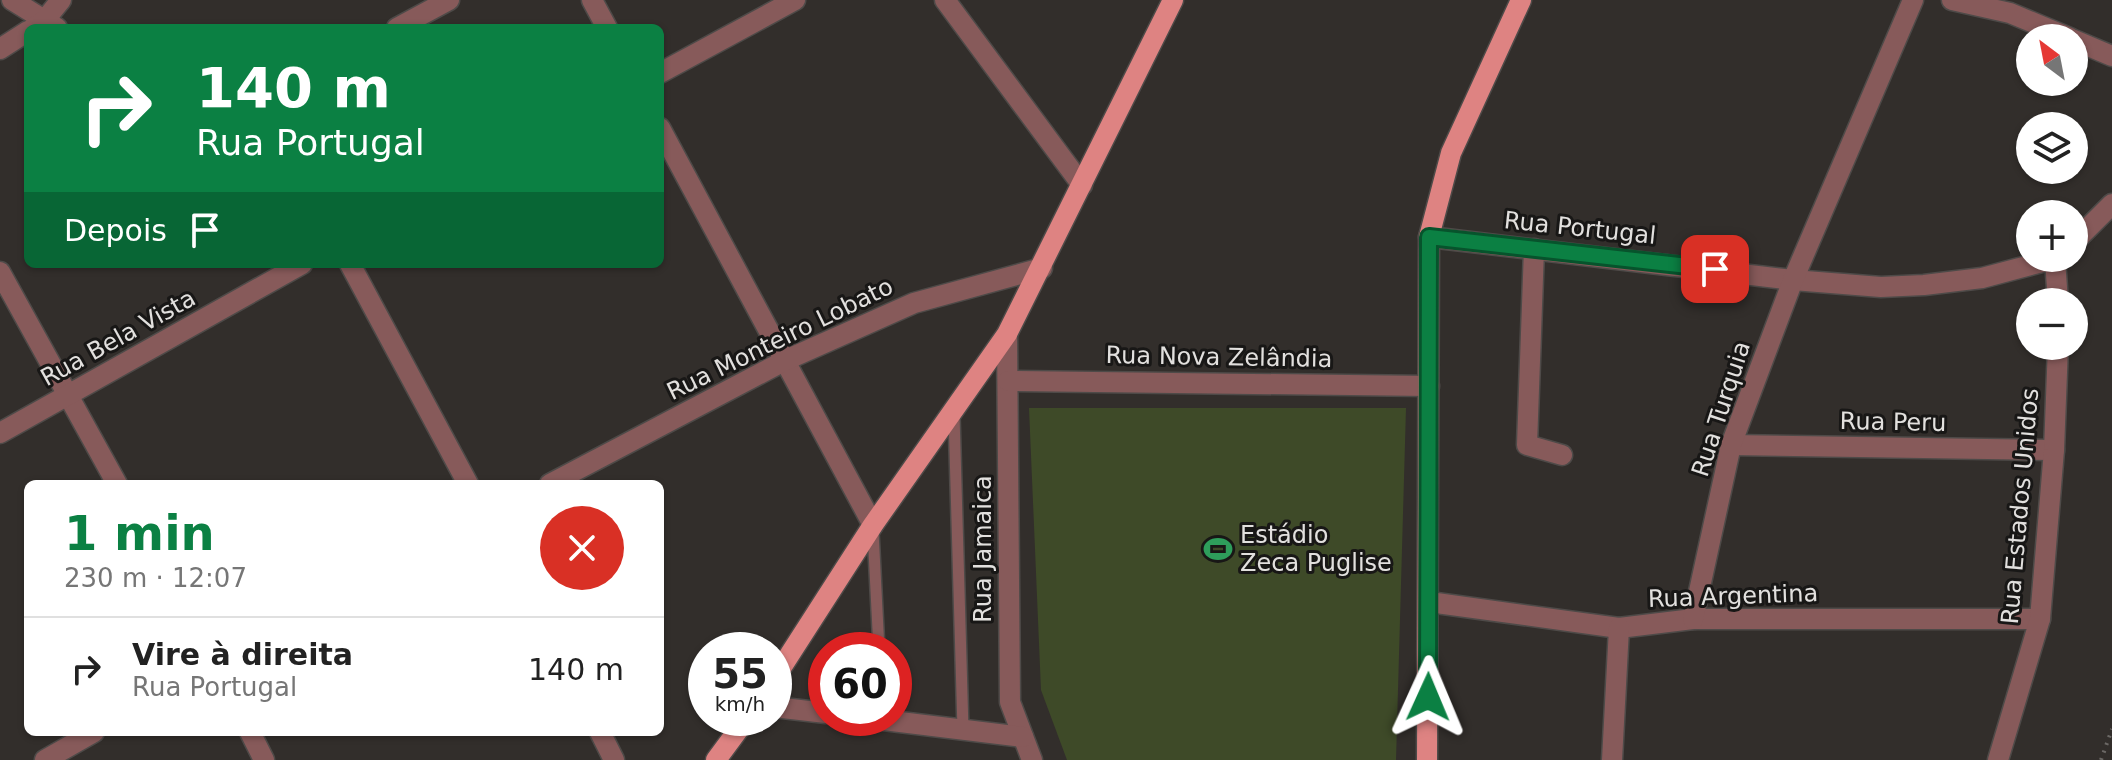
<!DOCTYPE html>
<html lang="pt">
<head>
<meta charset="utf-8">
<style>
  :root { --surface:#fff; --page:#f6f6f6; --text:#222; --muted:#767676; --line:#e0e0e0; --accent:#0b8043 }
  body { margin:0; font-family:"DejaVu Sans",sans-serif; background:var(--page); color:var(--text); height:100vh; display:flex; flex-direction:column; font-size:30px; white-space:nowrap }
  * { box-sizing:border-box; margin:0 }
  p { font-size:26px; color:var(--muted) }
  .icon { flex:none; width:44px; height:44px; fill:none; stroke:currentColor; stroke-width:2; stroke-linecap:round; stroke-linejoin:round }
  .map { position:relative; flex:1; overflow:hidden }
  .side { position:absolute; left:24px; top:480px; width:640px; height:256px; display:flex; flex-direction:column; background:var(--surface); border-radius:12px; box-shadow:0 2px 6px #0004 }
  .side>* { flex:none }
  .banner { position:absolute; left:24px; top:24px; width:640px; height:244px; border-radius:12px; box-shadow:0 2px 6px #0004; background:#0b8043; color:#fff; overflow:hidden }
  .needle { width:52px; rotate:328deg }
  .controls { position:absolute; left:2016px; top:24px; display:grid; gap:16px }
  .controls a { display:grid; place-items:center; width:72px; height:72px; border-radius:50%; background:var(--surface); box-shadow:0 2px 6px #0004; font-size:40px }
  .speed { position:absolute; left:688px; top:632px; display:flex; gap:16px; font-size:40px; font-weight:700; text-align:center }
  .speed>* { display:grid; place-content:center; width:104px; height:104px; border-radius:50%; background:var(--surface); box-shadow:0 2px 6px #0004; line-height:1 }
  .speed small { font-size:20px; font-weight:400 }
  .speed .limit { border:12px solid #d22; background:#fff; color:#111 }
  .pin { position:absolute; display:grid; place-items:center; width:68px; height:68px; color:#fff; margin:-34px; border-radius:16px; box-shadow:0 4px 12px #0006 }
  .me { position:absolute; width:88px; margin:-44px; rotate:1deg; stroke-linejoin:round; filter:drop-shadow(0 0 6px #0008) }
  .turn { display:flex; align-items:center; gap:28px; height:168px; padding:0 40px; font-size:36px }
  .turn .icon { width:104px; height:104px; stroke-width:2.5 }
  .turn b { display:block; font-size:56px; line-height:68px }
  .then { display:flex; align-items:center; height:76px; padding:0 40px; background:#0003; gap:16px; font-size:30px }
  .round { display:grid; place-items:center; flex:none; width:84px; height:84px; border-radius:42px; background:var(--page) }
  .summary { display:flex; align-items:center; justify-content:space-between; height:136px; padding:0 40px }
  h1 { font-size:48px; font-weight:800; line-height:60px; color:var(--accent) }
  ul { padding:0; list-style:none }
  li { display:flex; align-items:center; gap:24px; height:104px; padding:0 40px; border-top:2px solid var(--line) }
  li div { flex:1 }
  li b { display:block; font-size:30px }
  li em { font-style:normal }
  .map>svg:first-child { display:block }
  .park { fill:#3e4a28 }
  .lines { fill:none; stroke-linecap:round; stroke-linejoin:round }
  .lane-casing { stroke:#4e4a48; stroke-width:14 }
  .street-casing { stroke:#4e4a48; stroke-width:23 }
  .primary-casing { stroke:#4e4a48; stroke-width:23 }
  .path { stroke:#6b6865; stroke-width:4; stroke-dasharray:2 6; stroke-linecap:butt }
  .lane { stroke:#875a5a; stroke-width:11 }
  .street { stroke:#875a5a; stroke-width:20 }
  .primary { stroke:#de8382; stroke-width:20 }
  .route-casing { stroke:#07532c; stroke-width:20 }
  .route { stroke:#0b8043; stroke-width:14 }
  .labels { text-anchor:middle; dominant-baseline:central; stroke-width:6; stroke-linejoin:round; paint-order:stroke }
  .street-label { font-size:24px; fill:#e2e0de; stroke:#181716 }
  .poi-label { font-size:24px; fill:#e2e0de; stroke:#181716; text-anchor:start }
</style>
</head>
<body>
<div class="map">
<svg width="2112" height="760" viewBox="0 0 2112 760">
  <rect width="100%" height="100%" fill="#322e2b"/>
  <!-- park -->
  <polygon class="park" points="1029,408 1406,408 1396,760 1067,760 1041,690"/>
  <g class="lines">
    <defs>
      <g id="lane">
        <polyline points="954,415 963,730"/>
        <polyline points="873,531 879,650"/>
      </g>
      <g id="street">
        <polyline points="12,0 57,28"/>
        <polyline points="592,0 607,28"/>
        <polyline points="945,0 1082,185"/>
        <polyline points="1952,0 2010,13 2070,38"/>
        <polyline points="33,28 44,21 61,0"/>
        <polyline points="397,28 449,0"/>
        <polyline points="2074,40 2112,56"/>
        <polyline points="0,49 28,31"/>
        <polyline points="660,73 795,0"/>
        <polyline points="660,128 873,525"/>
        <polyline points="1429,237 1793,280 1881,287 1924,285 1982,278 2057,258"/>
        <polyline points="2074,242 2112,204"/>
        <polyline points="1534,249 1527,445 1562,455"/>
        <polyline points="2055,260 2058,302"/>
        <polyline points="350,264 468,484"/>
        <polyline points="0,272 117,484"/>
        <polyline points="1007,334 1010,702 1032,760"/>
        <polyline points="1008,381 1429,386"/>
        <polyline points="0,433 302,264"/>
        <polyline points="1731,445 2054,450"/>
        <polyline points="550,484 786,360 914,303 1042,268"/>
        <polyline points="1429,602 1619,628 1693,619 2040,619"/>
        <polyline points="1693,619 1731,445 1793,280 1913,0"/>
        <polyline points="774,707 826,713"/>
        <polyline points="867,718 1023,737"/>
        <polyline points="250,732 264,760"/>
        <polyline points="600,732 614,760"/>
        <polyline points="45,760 94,732"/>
        <polyline points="1612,760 1619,628"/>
        <polyline points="1998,760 2040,619 2054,450 2058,346"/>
      </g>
      <g id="primary">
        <polyline points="774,679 873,525 1007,334 1173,0"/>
        <polyline points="716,760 747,718"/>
        <polyline points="1427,760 1429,237 1451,153 1521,0"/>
      </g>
    </defs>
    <!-- lane casing -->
    <use href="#lane" class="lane-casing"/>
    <!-- street casing -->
    <use href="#street" class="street-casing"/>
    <!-- primary casing -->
    <use href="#primary" class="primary-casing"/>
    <!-- path -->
    <polyline class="path" points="2101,760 2112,729"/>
    <!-- lane -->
    <use href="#lane" class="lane"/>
    <!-- street -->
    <use href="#street" class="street"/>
    <!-- primary -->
    <use href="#primary" class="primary"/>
  </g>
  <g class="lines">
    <defs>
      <polyline id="route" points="1428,697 1429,237 1715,269"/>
    </defs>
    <!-- route casing -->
    <use href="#route" class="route-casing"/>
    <!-- route -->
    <use href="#route" class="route"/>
  </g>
  <!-- icons -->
  <defs>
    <symbol id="stadium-bare" viewBox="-9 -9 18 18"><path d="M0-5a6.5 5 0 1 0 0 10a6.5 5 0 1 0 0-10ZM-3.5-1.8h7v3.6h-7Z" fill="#2e9e5b" stroke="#181716" stroke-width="2.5" paint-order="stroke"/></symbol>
  </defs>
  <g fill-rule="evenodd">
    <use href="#stadium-bare" x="1198" y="529" width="40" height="40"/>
  </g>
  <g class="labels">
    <!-- street labels -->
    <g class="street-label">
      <text transform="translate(1580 228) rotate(6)">Rua Portugal</text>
      <text transform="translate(118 338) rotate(-29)">Rua Bela Vista</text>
      <text transform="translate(780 339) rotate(-26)">Rua Monteiro Lobato</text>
      <text transform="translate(1219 357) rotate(1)">Rua Nova Zelândia</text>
      <text transform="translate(1721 409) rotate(-72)">Rua Turquia</text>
      <text transform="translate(1893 422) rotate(1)">Rua Peru</text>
      <text transform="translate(2020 506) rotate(-85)">Rua Estados Unidos</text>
      <text transform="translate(983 549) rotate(-90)">Rua Jamaica</text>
      <text transform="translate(1733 596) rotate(-2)">Rua Argentina</text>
    </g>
    <!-- poi labels -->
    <g class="poi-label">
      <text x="1240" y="535">Estádio<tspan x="1240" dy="28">Zeca Puglise</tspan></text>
    </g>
  </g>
</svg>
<div class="controls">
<a><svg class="needle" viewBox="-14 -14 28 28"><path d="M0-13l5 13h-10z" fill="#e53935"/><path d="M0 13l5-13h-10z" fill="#767676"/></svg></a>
<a><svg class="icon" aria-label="layers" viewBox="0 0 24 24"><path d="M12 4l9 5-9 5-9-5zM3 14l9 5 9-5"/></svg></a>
<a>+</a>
<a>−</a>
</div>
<div class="speed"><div>55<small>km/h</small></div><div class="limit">60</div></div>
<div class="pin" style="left:1715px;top:269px;background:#d93025"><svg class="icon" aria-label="arrive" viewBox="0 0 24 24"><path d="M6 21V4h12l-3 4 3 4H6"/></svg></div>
<svg class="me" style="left:1428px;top:697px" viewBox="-20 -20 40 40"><path d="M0-17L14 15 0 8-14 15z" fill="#0b8043" stroke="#fff" stroke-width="4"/></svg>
<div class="banner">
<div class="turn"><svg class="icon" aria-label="right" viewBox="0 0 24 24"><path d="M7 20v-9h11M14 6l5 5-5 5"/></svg><div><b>140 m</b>Rua Portugal</div></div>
<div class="then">Depois<svg class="icon" aria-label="arrive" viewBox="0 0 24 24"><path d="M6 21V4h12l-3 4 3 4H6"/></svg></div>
</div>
<section class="side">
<div class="summary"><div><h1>1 min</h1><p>230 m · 12:07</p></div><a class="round" style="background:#d93025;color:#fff"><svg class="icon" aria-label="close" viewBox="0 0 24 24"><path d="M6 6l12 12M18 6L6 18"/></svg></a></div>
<ul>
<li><svg class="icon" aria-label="right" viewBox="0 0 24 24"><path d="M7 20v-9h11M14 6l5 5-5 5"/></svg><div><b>Vire à direita</b><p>Rua Portugal</p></div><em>140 m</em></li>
</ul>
</section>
</div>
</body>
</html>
